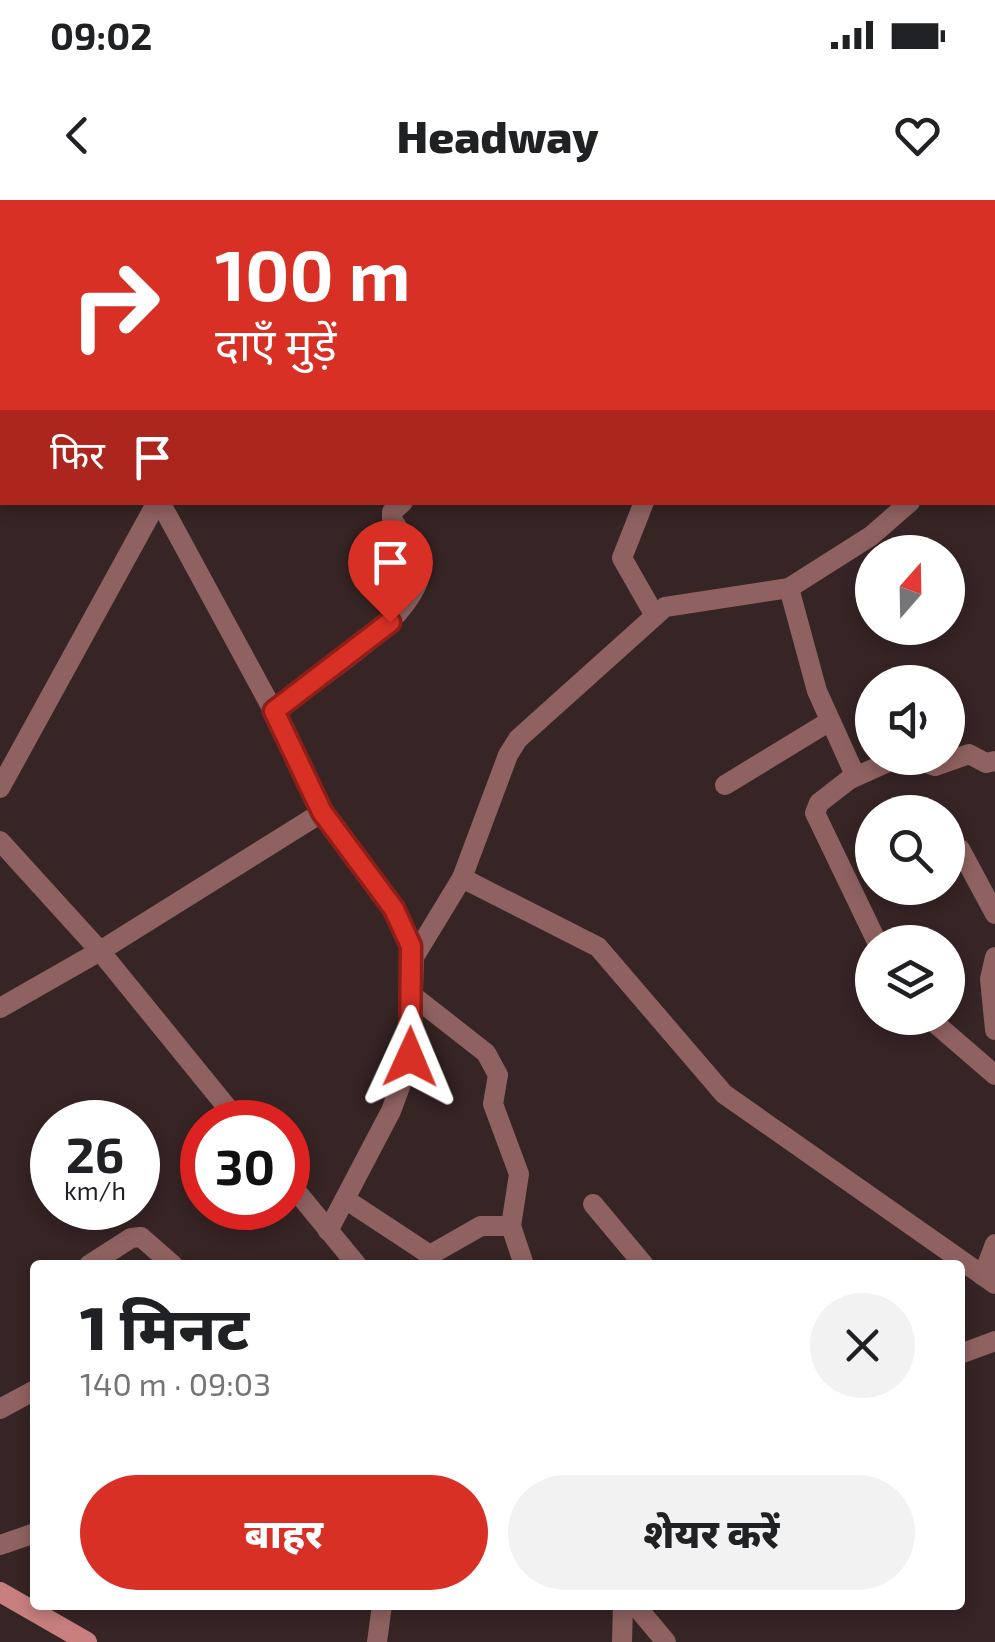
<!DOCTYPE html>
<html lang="hi">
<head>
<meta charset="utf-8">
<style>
  :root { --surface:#fff; --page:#f2f2f2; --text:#202124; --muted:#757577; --accent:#d93025 }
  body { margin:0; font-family:"Exo 2","Noto Sans Devanagari",sans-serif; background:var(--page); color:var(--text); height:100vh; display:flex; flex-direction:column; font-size:38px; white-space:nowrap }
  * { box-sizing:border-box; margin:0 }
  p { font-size:32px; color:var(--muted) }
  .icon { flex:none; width:55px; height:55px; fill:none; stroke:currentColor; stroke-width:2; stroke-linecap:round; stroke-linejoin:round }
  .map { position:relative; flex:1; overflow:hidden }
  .drawer { position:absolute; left:30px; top:1060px; width:935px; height:350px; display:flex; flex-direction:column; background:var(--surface); border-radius:10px; box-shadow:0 5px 15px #0003 }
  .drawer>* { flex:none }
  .guide { position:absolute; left:0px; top:0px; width:995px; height:305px; box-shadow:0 5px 15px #0003; background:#d93025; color:#fff; overflow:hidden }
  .needle { width:65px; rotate:20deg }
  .fabs { position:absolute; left:855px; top:335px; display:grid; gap:20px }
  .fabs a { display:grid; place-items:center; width:110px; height:110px; border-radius:50%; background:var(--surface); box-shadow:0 5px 15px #0003; font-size:50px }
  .speed { position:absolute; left:30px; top:900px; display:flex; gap:20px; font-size:50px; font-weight:700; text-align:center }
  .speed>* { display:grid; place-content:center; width:130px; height:130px; border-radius:50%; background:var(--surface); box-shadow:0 5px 15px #0003; line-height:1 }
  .speed small { font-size:25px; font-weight:400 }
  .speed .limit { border:15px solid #d22; background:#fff; color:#111 }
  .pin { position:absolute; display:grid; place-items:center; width:85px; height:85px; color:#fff; margin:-102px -42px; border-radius:50% 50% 50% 0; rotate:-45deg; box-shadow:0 0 10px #0007 }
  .pin .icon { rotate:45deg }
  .me { position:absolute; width:110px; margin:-55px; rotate:1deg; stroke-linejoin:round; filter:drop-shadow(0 0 8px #0008) }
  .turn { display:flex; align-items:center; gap:35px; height:210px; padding:0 50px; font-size:45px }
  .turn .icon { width:130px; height:130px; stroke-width:2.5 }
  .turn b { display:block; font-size:70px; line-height:85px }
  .then { display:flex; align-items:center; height:95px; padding:0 50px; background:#0003; gap:20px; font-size:38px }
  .round { display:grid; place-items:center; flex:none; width:105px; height:105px; border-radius:52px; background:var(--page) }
  .headline { display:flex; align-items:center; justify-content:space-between; height:170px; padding:0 50px }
  h1 { font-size:60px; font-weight:800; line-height:75px }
  .primary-button { display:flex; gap:20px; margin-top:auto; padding:20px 50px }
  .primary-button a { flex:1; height:115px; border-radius:60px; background:var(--accent); color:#fff; font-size:40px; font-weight:800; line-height:115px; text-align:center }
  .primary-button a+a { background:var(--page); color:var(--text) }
  .status { display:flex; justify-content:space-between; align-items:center; height:70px; padding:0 50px; background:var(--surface); direction:ltr }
  .status svg { height:28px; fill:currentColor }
  header { display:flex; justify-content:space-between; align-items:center; height:130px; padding:0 50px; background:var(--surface); font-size:45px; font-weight:800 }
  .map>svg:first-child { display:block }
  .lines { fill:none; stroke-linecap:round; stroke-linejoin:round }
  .minor { stroke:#8f6261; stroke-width:20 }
  .secondary { stroke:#c8807f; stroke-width:20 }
  .route-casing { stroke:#8d1f18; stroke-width:25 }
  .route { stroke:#d93025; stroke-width:18 }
</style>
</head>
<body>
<div class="status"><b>09:02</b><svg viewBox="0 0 49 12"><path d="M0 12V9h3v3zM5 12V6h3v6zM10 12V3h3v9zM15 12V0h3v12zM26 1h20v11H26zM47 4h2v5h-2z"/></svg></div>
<header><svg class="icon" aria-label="back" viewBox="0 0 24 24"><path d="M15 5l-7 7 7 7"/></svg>Headway<svg class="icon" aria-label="heart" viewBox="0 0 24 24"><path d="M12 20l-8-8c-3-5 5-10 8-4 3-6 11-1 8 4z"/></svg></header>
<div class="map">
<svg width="995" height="1442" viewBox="0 0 995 1442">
  <rect width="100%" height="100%" fill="#372424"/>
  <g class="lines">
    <!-- minor -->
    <g class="minor">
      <polyline points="641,0 643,2"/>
      <polyline points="940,0 941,2"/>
      <polyline points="337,2 339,0"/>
      <polyline points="813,2 817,0"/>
      <polyline points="0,30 2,30"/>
      <polyline points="992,98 995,103"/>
      <polyline points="0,195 2,193"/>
      <polyline points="992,230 995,228"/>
      <polyline points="160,302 287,536 321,613 394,709 414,757"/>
      <polyline points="644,302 622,358 654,414"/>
      <polyline points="789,388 817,491 855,575 819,603 815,613 877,742"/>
      <path d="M 274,511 C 312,482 423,416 421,365 L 392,319 L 392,312 L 403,302"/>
      <polyline points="913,558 935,566 969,554 986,563 995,561"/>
      <polyline points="853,578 897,558"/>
      <polyline points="725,585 830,521"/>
      <polyline points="0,588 157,302"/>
      <polyline points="0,641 100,751 239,922"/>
      <polyline points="960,649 995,714"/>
      <polyline points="462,678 598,747 724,894 995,1084"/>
      <polyline points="995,757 990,779 995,830"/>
      <polyline points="412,795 486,853 498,875 493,904 519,974 511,1026 524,1065"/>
      <polyline points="0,808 100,751 321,613"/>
      <polyline points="929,818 995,875"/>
      <polyline points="288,981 357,1065"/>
      <polyline points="345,999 430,1055 481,1026 511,1026"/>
      <polyline points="593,1004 644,1065"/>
      <polyline points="328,1031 391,911 411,857 414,757 462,678 508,555 518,539 665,407 789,388 871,336 910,302"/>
      <polyline points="89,1065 131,1038 141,1037 173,1065"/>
      <polyline points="983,1076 995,1044"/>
      <polyline points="960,1154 995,1141"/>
      <polyline points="0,1209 35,1190"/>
      <polyline points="0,1345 35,1333"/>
      <polyline points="635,1405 666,1442"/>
      <polyline points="377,1442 382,1405"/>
      <polyline points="622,1442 623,1405"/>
    </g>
    <!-- secondary -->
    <polyline class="secondary" points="0,1392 87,1442"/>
  </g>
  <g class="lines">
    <defs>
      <polyline id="route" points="390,422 274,511 322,612 394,709 411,746 410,857"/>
    </defs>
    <!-- route casing -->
    <use href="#route" class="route-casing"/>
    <!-- route -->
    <use href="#route" class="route"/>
  </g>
</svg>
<div class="fabs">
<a><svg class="needle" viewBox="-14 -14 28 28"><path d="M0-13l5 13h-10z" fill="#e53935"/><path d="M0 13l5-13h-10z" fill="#757577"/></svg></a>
<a><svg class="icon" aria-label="sound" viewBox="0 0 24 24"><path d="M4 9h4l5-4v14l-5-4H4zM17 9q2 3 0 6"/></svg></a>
<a><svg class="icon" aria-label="search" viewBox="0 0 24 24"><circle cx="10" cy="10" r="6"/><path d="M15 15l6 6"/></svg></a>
<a><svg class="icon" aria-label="layers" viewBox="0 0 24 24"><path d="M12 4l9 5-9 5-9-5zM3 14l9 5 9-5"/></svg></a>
</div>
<div class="speed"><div>26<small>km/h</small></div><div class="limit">30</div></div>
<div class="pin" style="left:390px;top:422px;background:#d93025"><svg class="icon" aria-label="arrive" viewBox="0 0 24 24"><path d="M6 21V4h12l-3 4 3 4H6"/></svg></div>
<svg class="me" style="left:410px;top:857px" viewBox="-20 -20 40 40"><path d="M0-17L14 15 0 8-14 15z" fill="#d93025" stroke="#fff" stroke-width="4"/></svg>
<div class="guide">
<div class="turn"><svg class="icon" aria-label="right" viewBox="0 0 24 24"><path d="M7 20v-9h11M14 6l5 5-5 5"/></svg><div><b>100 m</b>दाएँ मुड़ें</div></div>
<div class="then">फिर<svg class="icon" aria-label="arrive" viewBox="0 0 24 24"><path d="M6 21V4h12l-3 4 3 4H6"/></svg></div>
</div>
<section class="drawer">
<div class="headline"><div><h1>1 मिनट</h1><p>140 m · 09:03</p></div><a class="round"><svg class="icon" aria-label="close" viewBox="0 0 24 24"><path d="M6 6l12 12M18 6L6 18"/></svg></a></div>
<div class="primary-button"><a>बाहर</a><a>शेयर करें</a></div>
</section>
</div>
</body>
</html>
